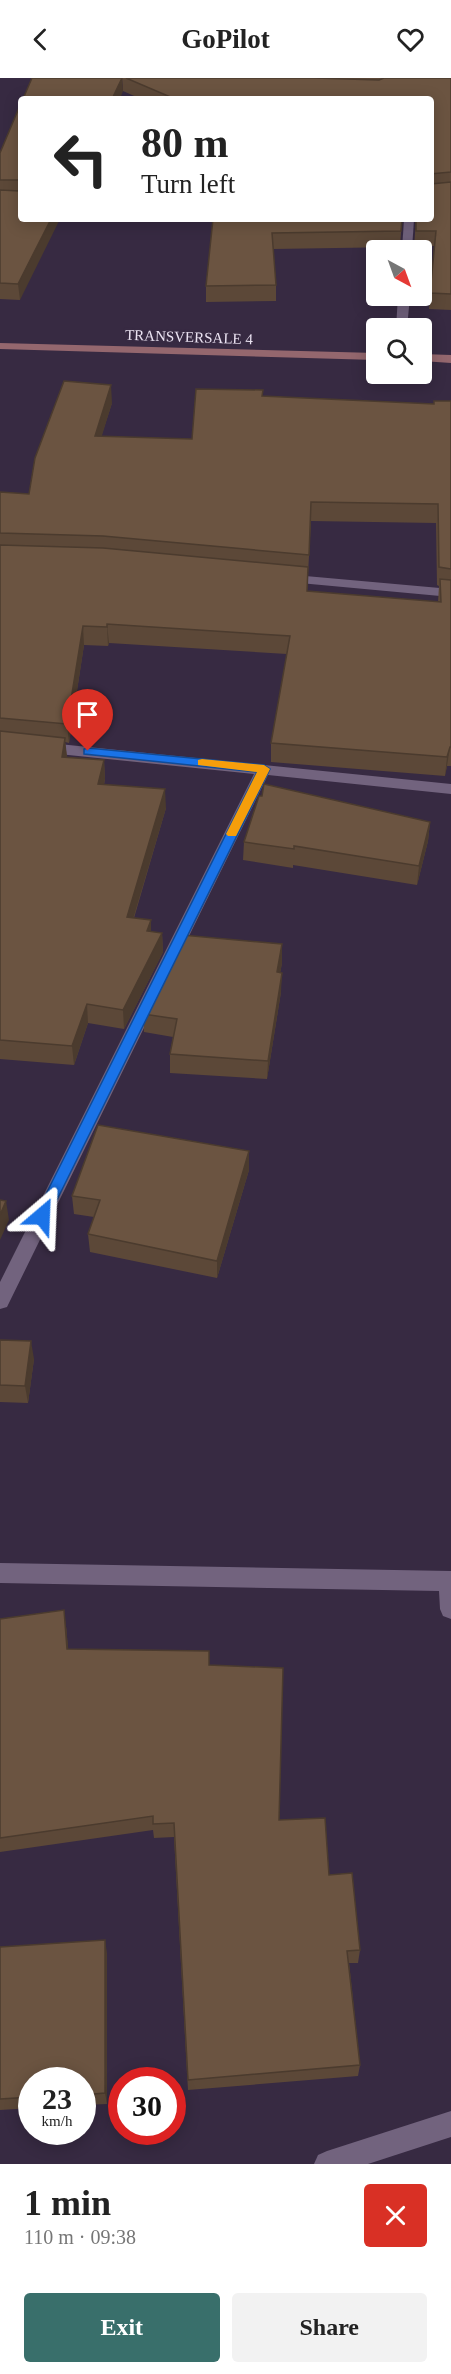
<!DOCTYPE html>
<html lang="en">
<head>
<meta charset="utf-8">
<style>
  :root { --surface:#fff; --page:#f2f2f2; --text:#222; --muted:#767676; --accent:#396f6b }
  body { margin:0; font-family:"Times New Roman",serif; background:var(--page); color:var(--text); height:100vh; display:flex; flex-direction:column; font-size:22px; white-space:nowrap }
  * { box-sizing:border-box; margin:0 }
  p { font-size:20px; color:var(--muted) }
  .icon { flex:none; width:33px; height:33px; fill:none; stroke:currentColor; stroke-width:2; stroke-linecap:round; stroke-linejoin:round }
  .map { position:relative; height:2086px; overflow:hidden }
  .panel { display:flex; flex-direction:column; background:var(--surface); flex:1 }
  .panel>* { flex:none }
  .hud { position:absolute; left:18px; top:18px; width:416px; height:126px; border-radius:6px; box-shadow:0 3px 15px #0003; background:#fff; color:var(--text); overflow:hidden }
  .needle { width:39px; rotate:139deg }
  .fabs { position:absolute; left:366px; top:162px; display:grid; gap:12px }
  .fabs a { display:grid; place-items:center; width:66px; height:66px; border-radius:6px; background:var(--surface); box-shadow:0 3px 15px #0003; font-size:30px }
  .speed { position:absolute; left:18px; top:1989px; display:flex; gap:12px; font-size:30px; font-weight:700; text-align:center }
  .speed>* { display:grid; place-content:center; width:78px; height:78px; border-radius:50%; background:var(--surface); box-shadow:0 3px 15px #0003; line-height:1 }
  .speed small { font-size:15px; font-weight:400 }
  .speed .limit { border:9px solid #d22; background:#fff; color:#111 }
  .pin { position:absolute; display:grid; place-items:center; width:51px; height:51px; color:#fff; margin:-62px -26px; border-radius:50% 50% 50% 0; rotate:-45deg; box-shadow:0 0 6px #0007 }
  .pin .icon { rotate:45deg }
  .me { position:absolute; width:66px; margin:-33px; rotate:26deg; stroke-linejoin:round; filter:drop-shadow(0 0 4px #0008) }
  .turn { display:flex; align-items:center; gap:21px; height:126px; padding:0 24px; font-size:27px }
  .turn .icon { width:78px; height:78px; stroke-width:2.5 }
  .turn b { display:block; font-size:42px; line-height:51px }
  .round { display:grid; place-items:center; flex:none; width:63px; height:63px; border-radius:6px; background:var(--page) }
  .head { display:flex; align-items:center; justify-content:space-between; height:102px; padding:0 24px }
  h1 { font-size:36px; font-weight:700; line-height:45px }
  .cta { display:flex; gap:12px; margin-top:auto; padding:12px 24px }
  .cta a { flex:1; height:69px; border-radius:6px; background:var(--accent); color:#fff; font-size:24px; font-weight:700; line-height:69px; text-align:center }
  .cta a+a { background:var(--page); color:var(--text) }
  header { display:flex; justify-content:space-between; align-items:center; height:78px; padding:0 24px; background:var(--surface); font-size:27px; font-weight:700 }
  .map>svg:first-child { display:block }
  .lines { fill:none; stroke-linecap:round; stroke-linejoin:round }
  .street { fill:#72637e; fill-rule:evenodd }
  .secondary { fill:#94676e; fill-rule:evenodd }
  .wall { fill:#5c4838; fill-rule:evenodd }
  .shaded-wall { fill:#4b3b2e }
  .building { fill:#6b5441; stroke:#4b3b2e; stroke-width:1.5 }
  .route { fill:#1a73e8; stroke:#114b97; stroke-width:1.5 }
  .slow { fill:#f59e0b }
  .labels { text-anchor:middle; dominant-baseline:central; stroke-width:4.5; stroke-linejoin:round; paint-order:stroke }
  .far-street-label { font-size:15px; fill:#eae2f1; stroke:#372a42 }
</style>
</head>
<body>
<header><svg class="icon" aria-label="back" viewBox="0 0 24 24"><path d="M15 5l-7 7 7 7"/></svg>GoPilot<svg class="icon" aria-label="heart" viewBox="0 0 24 24"><path d="M12 20l-8-8c-3-5 5-10 8-4 3-6 11-1 8 4z"/></svg></header>
<div class="map">
<svg width="451" height="2086" viewBox="0 0 451 2086">
  <rect width="100%" height="100%" fill="#372a42"/>
  <g class="lines">
    <!-- street -->
    <g class="street">
      <polygon points="404,141 414,141 412,172 402,172"/>
      <polygon points="398,218 410,218 407,250 396,250"/>
      <polygon points="283,496 451,511 451,519 278,503 276,500 278,497"/>
      <polygon points="0,660 451,706 451,716 268,697 7,1229 0,1231 0,1204 254,696 0,670"/>
      <polygon points="0,1485 451,1493 451,1541 443,1538 440,1531 439,1513 0,1505"/>
      <polygon points="451,2033 451,2059 368,2086 314,2086 318,2077 327,2073"/>
    </g>
    <!-- secondary -->
    <g class="secondary">
      <polygon points="0,265 376,275 376,282 0,271"/>
      <polygon points="422,276 451,277 451,285 422,283"/>
    </g>
  </g>
  <!-- wall -->
  <g class="wall">
    <polygon points="122,0 451,0 451,232 429,231 434,168 414,169 416,141 430,21 141,21 123,13"/>
    <polygon points="21,25 21,141 20,222 0,221 0,75"/>
    <polygon points="213,141 402,141 400,169 273,171 276,207 276,223 206,224 206,208"/>
    <path d="M 263,318 L 433,326 L 451,323 L 451,688 L 447,688 L 445,698 L 271,684 L 271,665 L 287,576 L 109,565 L 108,568 L 84,567 L 69,665 L 65,664 L 67,680 L 104,682 L 105,701 L 104,707 L 166,730 L 134,840 L 151,842 L 151,854 L 162,855 L 163,874 L 124,951 L 88,945 L 74,987 L 0,981 L 0,414 L 29,416 L 112,325 L 101,359 L 192,361 ZM 311,443 L 436,445 L 437,507 L 439,508 L 438,524 L 307,513 Z"/>
    <polygon points="430,744 428,763 417,807 293,787 293,790 243,782 244,764"/>
    <polygon points="282,866 282,885 280,895 281,914 267,1001 170,995 170,976 173,959 144,954 143,936"/>
    <polygon points="249,1092 217,1200 90,1174 88,1156 94,1139 74,1136 72,1118"/>
    <polygon points="0,1262 34,1281 28,1325 0,1324"/>
    <polygon points="0,1541 66,1548 68,1571 210,1587 279,1742 329,1797 360,1872 358,1885 349,1885 360,1987 358,1998 188,2012 174,1759 154,1760 153,1752 0,1774"/>
    <polygon points="0,1869 107,1875 107,2026 82,2027 82,2002 32,2002 32,2030 0,2032"/>
  </g>
  <!-- shaded-wall -->
  <g class="shaded-wall">
    <polygon points="122,0 123,13 120,21 112,21"/>
    <polygon points="51,141 60,141 20,222 18,206"/>
    <polygon points="111,307 112,325 96,377 95,358"/>
    <polygon points="107,546 109,565 108,568 107,549"/>
    <polygon points="83,548 84,567 69,665 67,646"/>
    <polygon points="65,660 67,679 64,699 62,679"/>
    <polygon points="450,669 447,688 445,698 447,679"/>
    <polygon points="104,682 105,701 99,726 98,706"/>
    <polygon points="165,711 166,730 128,858 127,839"/>
    <polygon points="430,744 428,763 417,807 419,788"/>
    <polygon points="151,842 151,861 147,853"/>
    <polygon points="162,855 163,874 124,951 123,932"/>
    <polygon points="282,866 282,885 277,913 277,894"/>
    <polygon points="282,895 281,914 267,1001 268,983"/>
    <polygon points="87,926 88,945 74,987 72,968"/>
    <polygon points="249,1073 249,1092 217,1200 217,1183"/>
    <polygon points="6,1123 9,1142 0,1162 0,1137"/>
    <polygon points="31,1263 34,1281 28,1325 25,1308"/>
    <polygon points="64,1532 66,1548 70,1587 67,1571"/>
    <polygon points="105,1862 107,1875 107,2026 105,2015"/>
  </g>
  <!-- building -->
  <g class="building">
    <polygon points="32,0 122,0 112,21 23,21"/>
    <polygon points="126,0 314,0 379,2 384,0 451,0 451,94 430,96 430,21 175,21"/>
    <polygon points="21,25 21,104 20,102 0,102 0,75"/>
    <polygon points="430,103 431,106 451,104 451,216 430,215 436,153 416,153 416,141 430,141"/>
    <polygon points="21,108 21,141 51,141 18,206 0,205 0,112 20,113"/>
    <polygon points="213,141 402,141 401,153 272,155 276,207 206,208"/>
    <polygon points="64,303 111,307 95,358 192,361 196,311 263,312 262,318 434,326 434,323 451,323 451,491 439,489 438,426 311,424 309,477 103,458 0,455 0,414 29,416 35,380"/>
    <polygon points="0,467 103,470 308,489 307,513 441,524 440,501 451,502 451,669 450,669 447,679 271,665 290,558 107,546 107,549 83,548 67,646 0,640"/>
    <polygon points="0,653 65,660 62,679 104,682 98,706 165,711 127,839 151,842 147,853 162,855 123,932 87,926 72,968 0,962"/>
    <polygon points="264,706 430,744 419,788 294,768 294,771 244,764 259,718 262,718"/>
    <polygon points="182,857 282,866 277,894 282,895 268,983 170,976 177,941 143,936"/>
    <polygon points="98,1047 249,1073 217,1183 88,1156 100,1122 72,1118"/>
    <polygon points="0,1122 6,1123 0,1137"/>
    <polygon points="0,1262 31,1263 25,1308 0,1307"/>
    <polygon points="64,1532 67,1571 209,1573 209,1587 283,1590 279,1742 325,1740 329,1797 352,1795 360,1872 347,1873 360,1987 188,2002 174,1745 153,1746 153,1738 0,1760 0,1541"/>
    <polygon points="105,1862 105,2015 82,2017 82,2002 32,2002 32,2019 0,2021 0,1869"/>
  </g>
  <!-- route -->
  <polygon class="route" points="88,670 264,687 270,691 49,1138 47,1142 37,1142 35,1138 257,694 84,676 84,671"/>
  <!-- slow -->
  <polygon class="slow" points="202,681 264,687 270,691 236,758 228,758 226,756 257,694 198,687 198,682"/>
  <g class="labels">
    <!-- far-street labels -->
    <g class="far-street-label">
      <text transform="translate(189 259) rotate(2)">TRANSVERSALE 4</text>
    </g>
  </g>
</svg>
<div class="fabs">
<a><svg class="needle" viewBox="-14 -14 28 28"><path d="M0-13l5 13h-10z" fill="#e53935"/><path d="M0 13l5-13h-10z" fill="#767676"/></svg></a>
<a><svg class="icon" aria-label="search" viewBox="0 0 24 24"><circle cx="10" cy="10" r="6"/><path d="M15 15l6 6"/></svg></a>
</div>
<div class="speed"><div>23<small>km/h</small></div><div class="limit">30</div></div>
<div class="pin" style="left:88px;top:673px;background:#d93025"><svg class="icon" aria-label="arrive" viewBox="0 0 24 24"><path d="M6 21V4h12l-3 4 3 4H6"/></svg></div>
<svg class="me" style="left:42px;top:1138px" viewBox="-20 -20 40 40"><path d="M0-17L14 15 0 8-14 15z" fill="#1a73e8" stroke="#fff" stroke-width="4"/></svg>
<div class="hud">
<div class="turn"><svg class="icon" aria-label="left" viewBox="0 0 24 24"><path d="M17 20v-9H6M10 6l-5 5 5 5"/></svg><div><b>80 m</b>Turn left</div></div>
</div>
</div>
<section class="panel">
<div class="head"><div><h1>1 min</h1><p>110 m · 09:38</p></div><a class="round" style="background:#d93025;color:#fff"><svg class="icon" aria-label="close" viewBox="0 0 24 24"><path d="M6 6l12 12M18 6L6 18"/></svg></a></div>
<div class="cta"><a>Exit</a><a>Share</a></div>
</section>
</body>
</html>
